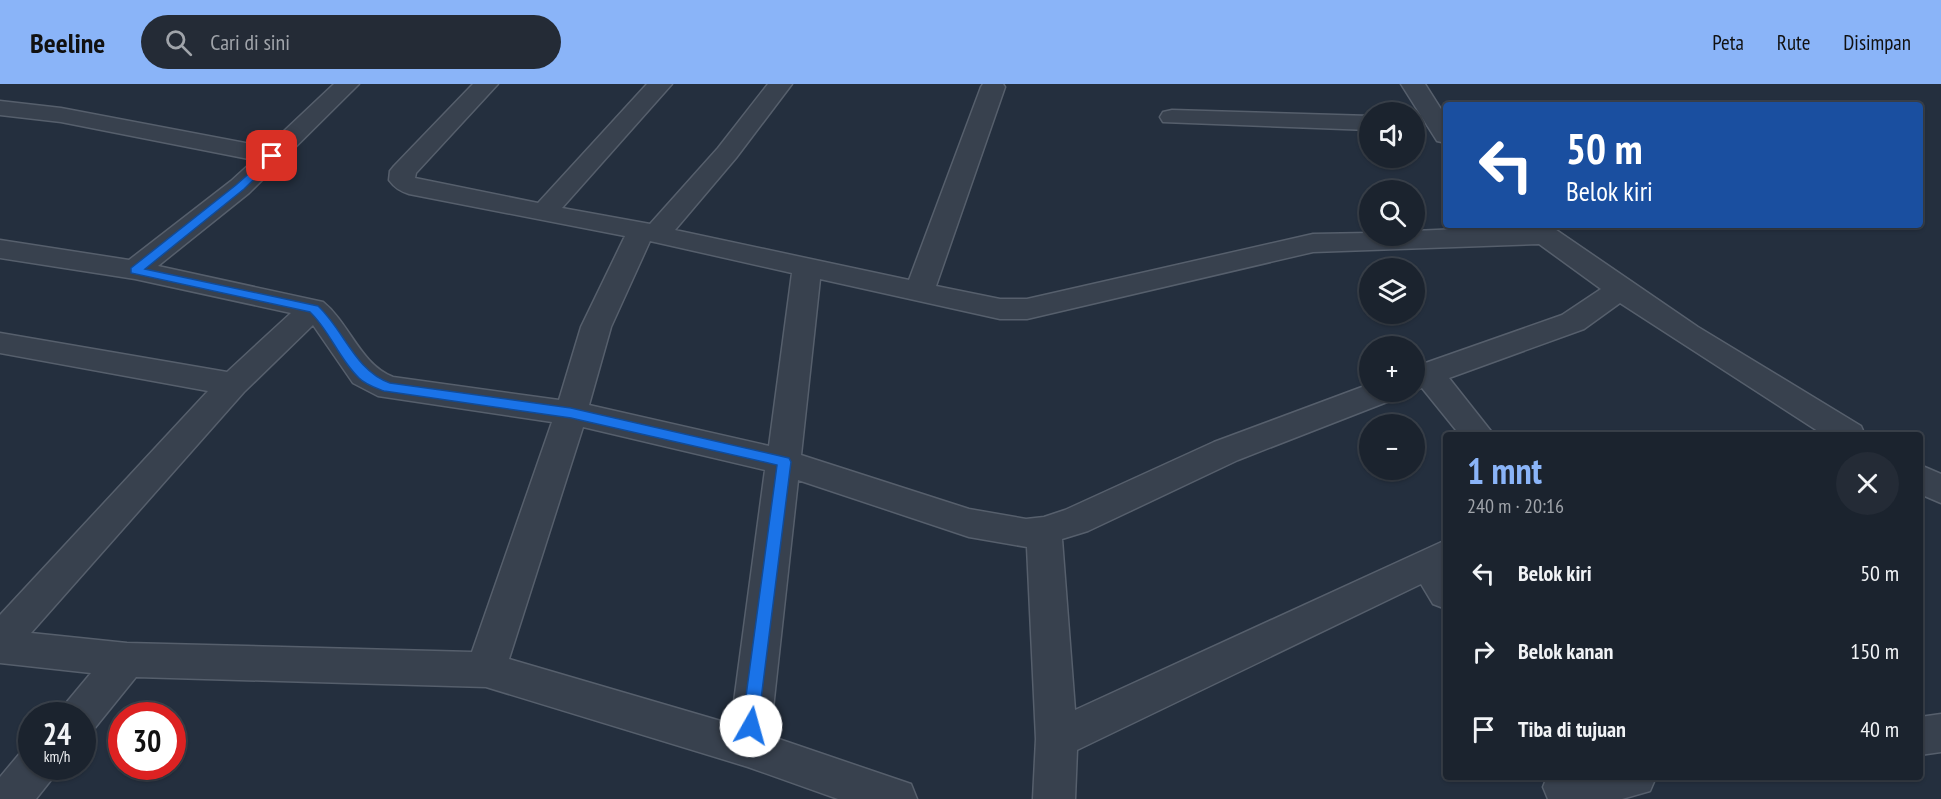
<!DOCTYPE html>
<html lang="id">
<head>
<meta charset="utf-8">
<style>
  :root { --surface:#1b232e; --page:#242b36; --text:#f1f3f6; --muted:#a0a4aa; --line:#39404a; --accent:#8ab4f8 }
  body { margin:0; font-family:"PT Sans Narrow",sans-serif; background:var(--page); color:var(--text); height:100vh; display:flex; flex-direction:column; font-size:22px; white-space:nowrap }
  * { box-sizing:border-box; margin:0 }
  p { font-size:20px; color:var(--muted) }
  .icon { flex:none; width:33px; height:33px; fill:none; stroke:currentColor; stroke-width:2; stroke-linecap:round; stroke-linejoin:round }
  .map { position:relative; flex:1; overflow:hidden }
  .panel { position:absolute; left:1443px; top:348px; width:480px; height:348px; display:flex; flex-direction:column; background:var(--surface); border-radius:6px; box-shadow:0 2px 4px #0004,0 0 0 2px var(--line) }
  .panel>* { flex:none }
  .banner { position:absolute; left:1443px; top:18px; width:480px; height:126px; border-radius:6px; box-shadow:0 2px 4px #0004,0 0 0 2px var(--line); background:#1a4fa0; color:#fff; overflow:hidden }
  .controls { position:absolute; left:1359px; top:18px; display:grid; gap:12px }
  .controls a { display:grid; place-items:center; width:66px; height:66px; border-radius:50%; background:var(--surface); box-shadow:0 2px 4px #0004,0 0 0 2px var(--line); font-size:30px }
  .speed { position:absolute; left:18px; top:618px; display:flex; gap:12px; font-size:30px; font-weight:700; text-align:center }
  .speed>* { display:grid; place-content:center; width:78px; height:78px; border-radius:50%; background:var(--surface); box-shadow:0 2px 4px #0004,0 0 0 2px var(--line); line-height:1 }
  .speed small { font-size:15px; font-weight:400 }
  .speed .limit { border:9px solid #d22; background:#fff; color:#111 }
  .pin { position:absolute; display:grid; place-items:center; width:51px; height:51px; color:#fff; margin:-26px; border-radius:12px; box-shadow:0 3px 9px #0006 }
  .me { position:absolute; width:66px; margin:-33px; rotate:7deg; stroke-linejoin:round; filter:drop-shadow(0 0 4px #0008) }
  .turn { display:flex; align-items:center; gap:21px; height:126px; padding:0 24px; font-size:27px }
  .turn .icon { width:78px; height:78px; stroke-width:2.5 }
  .turn b { display:block; font-size:42px; line-height:51px }
  .round { display:grid; place-items:center; flex:none; width:63px; height:63px; border-radius:32px; background:var(--page) }
  .headline { display:flex; align-items:center; justify-content:space-between; height:102px; padding:0 24px }
  h1 { font-size:36px; font-weight:600; line-height:45px; color:var(--accent) }
  ul { padding:0; list-style:none }
  li { display:flex; align-items:center; gap:18px; height:78px; padding:0 24px }
  li div { flex:1 }
  li b { display:block; font-size:22px }
  li em { font-style:normal }
  header { display:flex; align-items:center; gap:36px; box-sizing:border-box; height:84px; padding:0 30px; background:var(--accent); color:#111 }
  header strong { font-size:28px }
  nav { display:flex; gap:33px; margin-inline-start:auto; font-size:21px }
  .search { width:420px; height:54px; background:var(--page); display:flex; align-items:center; gap:15px; box-sizing:border-box; padding:0 21px; border-radius:33px; color:var(--muted); font-size:22px }
  .map>svg:first-child { display:block }
  .lines { fill:none; stroke-linecap:round; stroke-linejoin:round }
  .street-casing { stroke:#565f6c; stroke-width:3 }
  .street { fill:#38414e; fill-rule:evenodd }
  .route { fill:#1a73e8; stroke:#114b97; stroke-width:1.5 }
</style>
</head>
<body>
<header>
<strong>Beeline</strong>
<div class="search"><svg class="icon" aria-label="search" viewBox="0 0 24 24"><circle cx="10" cy="10" r="6"/><path d="M15 15l6 6"/></svg>Cari di sini</div>
<nav><a>Peta</a><a>Rute</a><a>Disimpan</a></nav>
</header>
<div class="map">
<svg width="1941" height="715" viewBox="0 0 1941 715">
  <rect width="100%" height="100%" fill="#242f3e"/>
  <g class="lines">
    <defs>
      <g id="street">
        <path d="M 334,0 L 359,0 L 249,109 L 158,182 L 323,218 C 350,240 360,280 393,293 L 559,316 L 581,243 L 625,152 L 409,110 C 400,107 395,104 389,96 L 390,87 L 394,82 L 473,0 L 498,0 L 416,89 L 415,94 L 538,119 L 647,0 L 672,0 L 562,124 L 650,140 L 718,64 L 768,0 L 792,0 L 736,74 L 675,146 L 909,196 L 981,3 L 983,0 L 1003,0 L 1005,3 L 936,202 L 1000,215 L 1027,215 L 1313,150 L 1370,149 L 1370,152 L 1414,152 L 1414,147 L 1549,141 L 1698,243 L 1861,342 L 1865,351 L 1824,351 L 1620,219 L 1584,245 L 1449,294 L 1494,351 L 1460,351 L 1422,304 L 1414,306 L 1414,283 L 1562,231 L 1601,205 L 1539,160 L 1313,168 L 1027,235 L 1000,235 L 820,195 L 801,371 L 969,425 L 1026,435 L 1044,433 L 1065,426 L 1214,358 L 1370,300 L 1370,308 L 1397,308 L 1392,316 L 1238,376 L 1088,447 L 1062,455 L 1075,626 L 1446,456 L 1446,525 L 1433,520 L 1421,500 L 1077,666 L 1075,715 L 1033,715 L 1036,655 L 1027,463 L 969,453 L 798,396 L 770,652 L 911,700 L 917,715 L 838,715 L 748,683 L 486,603 L 136,593 L 94,645 L 82,650 L 82,632 L 60,632 L 66,619 L 91,589 L 0,579 L 0,531 L 208,307 L 0,269 L 0,249 L 227,288 L 291,229 L 135,195 L 0,174 L 0,156 L 129,176 L 231,97 L 254,76 L 61,38 L 0,31 L 0,17 L 61,24 L 267,63 ZM 650,157 L 792,189 L 769,362 L 589,321 L 611,243 ZM 313,241 L 353,299 L 378,312 L 552,338 L 472,568 L 127,559 L 31,549 L 244,308 ZM 583,343 L 765,386 L 731,640 L 509,575 Z"/>
        <polygon points="1401,0 1425,0 1446,33 1446,59 1437,57"/>
        <polygon points="1172,26 1370,32 1370,46 1163,38 1160,33 1163,28"/>
        <polygon points="1920,381 1941,390 1941,419 1920,410"/>
        <polygon points="1941,630 1941,668 1920,671 1920,633"/>
        <polygon points="32,664 32,682 57,682 51,696 36,715 0,715 0,693 21,668"/>
        <polygon points="1547,693 1656,693 1650,707 1622,715 1548,715 1543,703"/>
      </g>
    </defs>
    <!-- street casing -->
    <use href="#street" class="street-casing"/>
    <!-- street -->
    <use href="#street" class="street"/>
  </g>
  <!-- route -->
  <path class="route" d="M 272,69 L 277,72 L 275,75 L 244,105 L 145,185 L 318,222 C 344,246 355,287 390,299 L 571,324 L 789,374 L 791,378 L 757,647 L 751,650 L 745,647 L 742,642 L 777,381 L 571,334 L 384,307 C 376,304 366,301 359,294 C 339,275 330,247 310,228 L 131,189 L 131,184 L 236,101 Z"/>
</svg>
<div class="controls">
<a><svg class="icon" aria-label="sound" viewBox="0 0 24 24"><path d="M4 9h4l5-4v14l-5-4H4zM17 9q2 3 0 6"/></svg></a>
<a><svg class="icon" aria-label="search" viewBox="0 0 24 24"><circle cx="10" cy="10" r="6"/><path d="M15 15l6 6"/></svg></a>
<a><svg class="icon" aria-label="layers" viewBox="0 0 24 24"><path d="M12 4l9 5-9 5-9-5zM3 14l9 5 9-5"/></svg></a>
<a>+</a>
<a>−</a>
</div>
<div class="speed"><div>24<small>km/h</small></div><div class="limit">30</div></div>
<div class="pin" style="left:272px;top:72px;background:#d93025"><svg class="icon" aria-label="arrive" viewBox="0 0 24 24"><path d="M6 21V4h12l-3 4 3 4H6"/></svg></div>
<svg class="me" style="left:751px;top:642px" viewBox="-20 -20 40 40"><circle r="19" fill="#fff"/><path d="M0-13L10 11 0 6-10 11z" fill="#1a73e8"/></svg>
<div class="banner">
<div class="turn"><svg class="icon" aria-label="left" viewBox="0 0 24 24"><path d="M17 20v-9H6M10 6l-5 5 5 5"/></svg><div><b>50 m</b>Belok kiri</div></div>
</div>
<section class="panel">
<div class="headline"><div><h1>1 mnt</h1><p>240 m · 20:16</p></div><a class="round"><svg class="icon" aria-label="close" viewBox="0 0 24 24"><path d="M6 6l12 12M18 6L6 18"/></svg></a></div>
<ul>
<li><svg class="icon" aria-label="left" viewBox="0 0 24 24"><path d="M17 20v-9H6M10 6l-5 5 5 5"/></svg><div><b>Belok kiri</b></div><em>50 m</em></li>
<li><svg class="icon" aria-label="right" viewBox="0 0 24 24"><path d="M7 20v-9h11M14 6l5 5-5 5"/></svg><div><b>Belok kanan</b></div><em>150 m</em></li>
<li><svg class="icon" aria-label="arrive" viewBox="0 0 24 24"><path d="M6 21V4h12l-3 4 3 4H6"/></svg><div><b>Tiba di tujuan</b></div><em>40 m</em></li>
</ul>
</section>
</div>
</body>
</html>
